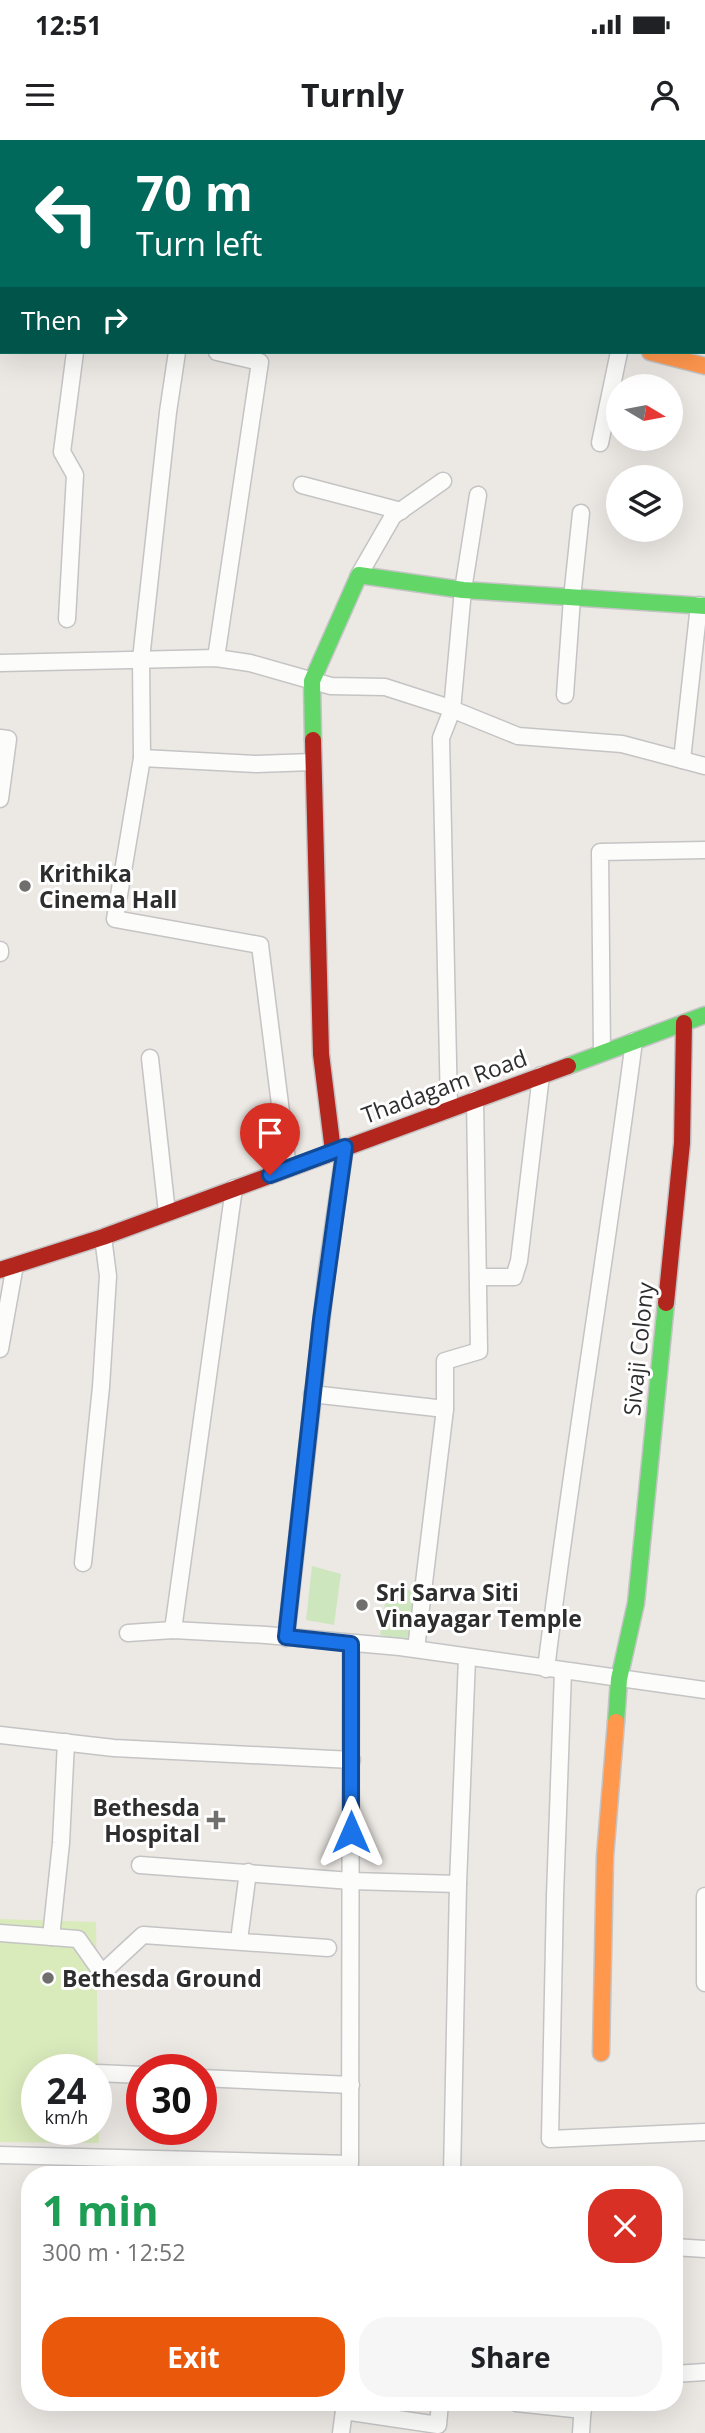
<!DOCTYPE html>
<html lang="en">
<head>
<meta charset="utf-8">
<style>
  :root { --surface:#fff; --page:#f6f6f6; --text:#202124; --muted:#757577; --accent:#ea580c }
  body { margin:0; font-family:"Open Sans",sans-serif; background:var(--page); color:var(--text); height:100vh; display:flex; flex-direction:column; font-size:26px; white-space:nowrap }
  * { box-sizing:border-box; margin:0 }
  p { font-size:23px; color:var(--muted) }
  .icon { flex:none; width:38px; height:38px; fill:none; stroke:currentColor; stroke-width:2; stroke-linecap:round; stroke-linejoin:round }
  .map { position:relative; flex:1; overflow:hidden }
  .drawer { position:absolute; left:21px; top:2026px; width:662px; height:245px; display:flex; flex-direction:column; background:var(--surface); border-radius:28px; box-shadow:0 7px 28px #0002 }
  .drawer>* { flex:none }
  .guide { position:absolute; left:0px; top:0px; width:705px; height:214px; box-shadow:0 7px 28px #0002; background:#00695c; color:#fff; overflow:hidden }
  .needle { width:46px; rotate:100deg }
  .buttons { position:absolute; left:606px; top:234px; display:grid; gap:14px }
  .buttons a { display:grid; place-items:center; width:77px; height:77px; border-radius:50%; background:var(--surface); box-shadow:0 7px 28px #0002; font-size:35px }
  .speed { position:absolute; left:21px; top:1914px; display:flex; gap:14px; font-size:35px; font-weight:700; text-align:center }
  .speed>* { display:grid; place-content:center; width:91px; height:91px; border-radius:50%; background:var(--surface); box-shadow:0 7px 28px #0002; line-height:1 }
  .speed small { font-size:18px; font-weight:400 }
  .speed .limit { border:10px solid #d22; background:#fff; color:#111 }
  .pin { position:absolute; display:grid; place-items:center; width:60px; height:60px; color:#fff; margin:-72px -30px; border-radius:50% 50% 50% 0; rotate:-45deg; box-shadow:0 0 7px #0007 }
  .pin .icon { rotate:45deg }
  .me { position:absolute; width:77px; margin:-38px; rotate:0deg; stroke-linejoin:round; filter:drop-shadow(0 0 5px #0008) }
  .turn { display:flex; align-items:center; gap:24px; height:147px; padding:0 21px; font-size:32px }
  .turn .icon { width:91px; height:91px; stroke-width:2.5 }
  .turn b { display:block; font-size:49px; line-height:60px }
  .then { display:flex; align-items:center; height:66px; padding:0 21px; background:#0003; gap:14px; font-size:26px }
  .round { display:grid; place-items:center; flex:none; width:74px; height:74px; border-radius:28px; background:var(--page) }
  .headline { display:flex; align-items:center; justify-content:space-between; height:119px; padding:0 21px }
  h1 { font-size:42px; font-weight:700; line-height:52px; color:#1e9e55 }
  .action { display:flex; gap:14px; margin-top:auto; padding:14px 21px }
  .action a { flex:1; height:80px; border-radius:28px; background:var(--accent); color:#fff; font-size:28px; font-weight:700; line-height:80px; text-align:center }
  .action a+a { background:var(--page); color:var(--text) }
  .status { display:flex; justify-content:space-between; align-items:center; height:49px; padding:0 35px; background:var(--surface); direction:ltr }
  .status svg { height:19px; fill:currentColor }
  header { display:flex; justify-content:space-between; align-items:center; height:91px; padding:0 21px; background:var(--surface); font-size:32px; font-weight:700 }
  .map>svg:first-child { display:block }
  .green { fill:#cee6be }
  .pitch { fill:#d9eabb; fill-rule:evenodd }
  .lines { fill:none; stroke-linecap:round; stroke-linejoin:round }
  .street-casing { stroke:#c5c4c5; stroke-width:19 }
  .fast-casing { stroke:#c5c4c5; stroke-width:19 }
  .slow-casing { stroke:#c5c4c5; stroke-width:19 }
  .jam-casing { stroke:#c5c4c5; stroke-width:19 }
  .street { stroke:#fcfcfb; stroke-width:16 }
  .fast { stroke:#63d668; stroke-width:16 }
  .slow { stroke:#ff974d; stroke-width:16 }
  .jam { stroke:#b3261e; stroke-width:16 }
  .route-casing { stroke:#114b97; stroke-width:18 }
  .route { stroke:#1a73e8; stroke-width:12 }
  .poi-dot { fill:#706f6e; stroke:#fff; stroke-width:2.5 }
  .labels { text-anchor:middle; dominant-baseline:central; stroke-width:6; stroke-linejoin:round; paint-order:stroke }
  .poi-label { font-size:23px; font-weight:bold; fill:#2e2e2e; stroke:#fff; text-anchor:start }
  .street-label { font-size:23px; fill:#2e2e2e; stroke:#fff }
</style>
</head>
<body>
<div class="status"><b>12:51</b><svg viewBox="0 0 49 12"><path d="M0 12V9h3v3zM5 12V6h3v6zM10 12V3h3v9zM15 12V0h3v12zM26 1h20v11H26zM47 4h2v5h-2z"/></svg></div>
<header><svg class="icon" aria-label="menu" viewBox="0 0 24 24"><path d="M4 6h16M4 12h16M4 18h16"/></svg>Turnly<svg class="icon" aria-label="person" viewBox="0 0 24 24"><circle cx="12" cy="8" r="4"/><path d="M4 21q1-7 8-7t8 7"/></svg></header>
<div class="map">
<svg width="705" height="2293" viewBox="0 0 705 2293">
  <rect width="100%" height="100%" fill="#ece8e4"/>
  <!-- green -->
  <g class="green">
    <polygon points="312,1426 341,1434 334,1485 306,1480"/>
    <polygon points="388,1445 418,1452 412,1502 380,1495"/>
  </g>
  <!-- pitch -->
  <path class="pitch" d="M 0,1779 L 96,1782 L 99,2003 L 0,2002 ZM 37,1930 L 96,1930 L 96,1990 L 37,1990 Z"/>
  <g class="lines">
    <defs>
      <g id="street">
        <polyline points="11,0 12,2"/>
        <polyline points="395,0 395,2"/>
        <polyline points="102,2 102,0"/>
        <polyline points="209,2 209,0"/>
        <polyline points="509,2 510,0"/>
        <polyline points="626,2 626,0"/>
        <polyline points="704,12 705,4"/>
        <polyline points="600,303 619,212"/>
        <polyline points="302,345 401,371"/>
        <polyline points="359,435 393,376 443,341"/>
        <polyline points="67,479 75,335 62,312 75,212"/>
        <polyline points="216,518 260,222 217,212"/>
        <polyline points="0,523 216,518 250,523 331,546 385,547 444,566 518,596 622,604 705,626"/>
        <polyline points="565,555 572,458 581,373"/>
        <polyline points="0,598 8,599 0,659"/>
        <polyline points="142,618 141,519 168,272 177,212"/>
        <polyline points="682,620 699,465"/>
        <polyline points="0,810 0,813"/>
        <polyline points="602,913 600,712 705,710"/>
        <polyline points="150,918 167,1073"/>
        <polyline points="449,968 441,598 452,570 463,450 478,355"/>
        <polyline points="288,1028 260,805 115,779 142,618 256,624 313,622"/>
        <polyline points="478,1137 514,1137 519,1121 541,935"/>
        <polyline points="0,1209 15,1125"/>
        <polyline points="312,1254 445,1269"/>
        <polyline points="83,1423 101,1247 108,1136 103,1097"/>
        <polyline points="173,1490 234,1048"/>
        <polyline points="128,1493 173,1490 266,1495 400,1507 705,1550"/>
        <polyline points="286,1498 327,1130 345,1007"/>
        <polyline points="416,1509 445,1269 445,1221 479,1211 475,959"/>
        <path d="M 546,1529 C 572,1319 607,1111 634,901"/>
        <polyline points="563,1531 555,1756 550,1999 705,1992"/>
        <polyline points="0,1595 114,1608 352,1620"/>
        <polyline points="140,1725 351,1741 458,1744"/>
        <polyline points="705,1756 705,1843"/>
        <polyline points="0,1793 78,1799 102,1833 143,1795 328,1808"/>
        <polyline points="51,1797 61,1703 66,1602"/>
        <polyline points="239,1800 248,1732"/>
        <polyline points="97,1933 142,1935"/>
        <polyline points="201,1938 351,1945"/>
        <polyline points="0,2015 350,2024 351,1504"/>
        <polyline points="452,2035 458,1744 467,1518"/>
        <polyline points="674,2107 705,2109"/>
        <polyline points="674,2234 705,2232"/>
        <polyline points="516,2263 583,2270"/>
        <polyline points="344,2271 438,2285 440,2263"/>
        <polyline points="341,2293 345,2263"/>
        <polyline points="581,2293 583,2263"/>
      </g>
      <g id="fast">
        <polyline points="313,600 312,541 359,435 463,450 705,466"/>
        <polyline points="568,926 705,875"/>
        <polyline points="616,1582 619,1539 636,1463 666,1163"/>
      </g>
      <g id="slow">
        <polyline points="650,212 705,226"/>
        <polyline points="601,1913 605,1717 616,1582"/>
      </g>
      <g id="jam">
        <polyline points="339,0 344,2"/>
        <polyline points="313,600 321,914 333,1011"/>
        <polyline points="0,1130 103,1097 568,926"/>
        <polyline points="666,1163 682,1003 684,883"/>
      </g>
    </defs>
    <!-- street casing -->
    <use href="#street" class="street-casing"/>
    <!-- fast casing -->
    <use href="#fast" class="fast-casing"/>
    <!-- slow casing -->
    <use href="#slow" class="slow-casing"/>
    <!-- jam casing -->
    <use href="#jam" class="jam-casing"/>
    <!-- street -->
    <use href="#street" class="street"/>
    <!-- fast -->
    <use href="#fast" class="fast"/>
    <!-- slow -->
    <use href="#slow" class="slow"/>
    <!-- jam -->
    <use href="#jam" class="jam"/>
  </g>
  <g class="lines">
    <defs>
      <polyline id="route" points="270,1035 345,1007 321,1180 286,1497 351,1504 351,1692"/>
    </defs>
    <!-- route casing -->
    <use href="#route" class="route-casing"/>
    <!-- route -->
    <use href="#route" class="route"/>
  </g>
  <!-- markers -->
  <g class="poi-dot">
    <circle cx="25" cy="746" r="7"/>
    <circle cx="362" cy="1465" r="7"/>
    <path d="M212.5 1669.5h7v7h7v7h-7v7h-7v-7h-7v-7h7z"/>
    <circle cx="48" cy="1838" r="7"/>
  </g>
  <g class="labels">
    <!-- poi labels -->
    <g class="poi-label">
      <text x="39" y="733">Krithika<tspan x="39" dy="26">Cinema Hall</tspan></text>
      <text x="376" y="1452">Sri Sarva Siti<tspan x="376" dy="26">Vinayagar Temple</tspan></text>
      <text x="200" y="1667" text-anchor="end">Bethesda<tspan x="200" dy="26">Hospital</tspan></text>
      <text x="62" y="1838">Bethesda Ground</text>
    </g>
    <!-- street labels -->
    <g class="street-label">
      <text transform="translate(444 946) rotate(-20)">Thadagam Road</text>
      <text transform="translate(638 1209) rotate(-84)">Sivaji Colony</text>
    </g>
  </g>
</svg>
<div class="buttons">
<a><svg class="needle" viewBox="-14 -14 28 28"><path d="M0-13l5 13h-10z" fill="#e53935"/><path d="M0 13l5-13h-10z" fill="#757577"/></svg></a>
<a><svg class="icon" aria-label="layers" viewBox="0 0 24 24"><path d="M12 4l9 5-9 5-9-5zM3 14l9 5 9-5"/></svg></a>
</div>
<div class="speed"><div>24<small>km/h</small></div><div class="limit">30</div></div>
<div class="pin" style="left:270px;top:1035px;background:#d93025"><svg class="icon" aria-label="arrive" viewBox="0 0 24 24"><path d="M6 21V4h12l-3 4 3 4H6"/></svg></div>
<svg class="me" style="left:351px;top:1692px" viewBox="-20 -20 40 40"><path d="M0-17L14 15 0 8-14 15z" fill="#1a73e8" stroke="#fff" stroke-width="4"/></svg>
<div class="guide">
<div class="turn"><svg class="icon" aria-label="left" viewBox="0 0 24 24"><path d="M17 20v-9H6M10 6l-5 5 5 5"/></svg><div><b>70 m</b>Turn left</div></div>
<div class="then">Then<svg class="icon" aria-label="right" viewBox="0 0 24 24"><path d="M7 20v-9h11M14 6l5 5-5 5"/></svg></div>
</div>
<section class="drawer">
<div class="headline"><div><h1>1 min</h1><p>300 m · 12:52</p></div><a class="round" style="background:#d93025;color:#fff"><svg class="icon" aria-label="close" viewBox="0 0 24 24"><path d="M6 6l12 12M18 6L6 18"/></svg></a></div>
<div class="action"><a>Exit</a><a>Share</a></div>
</section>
</div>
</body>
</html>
